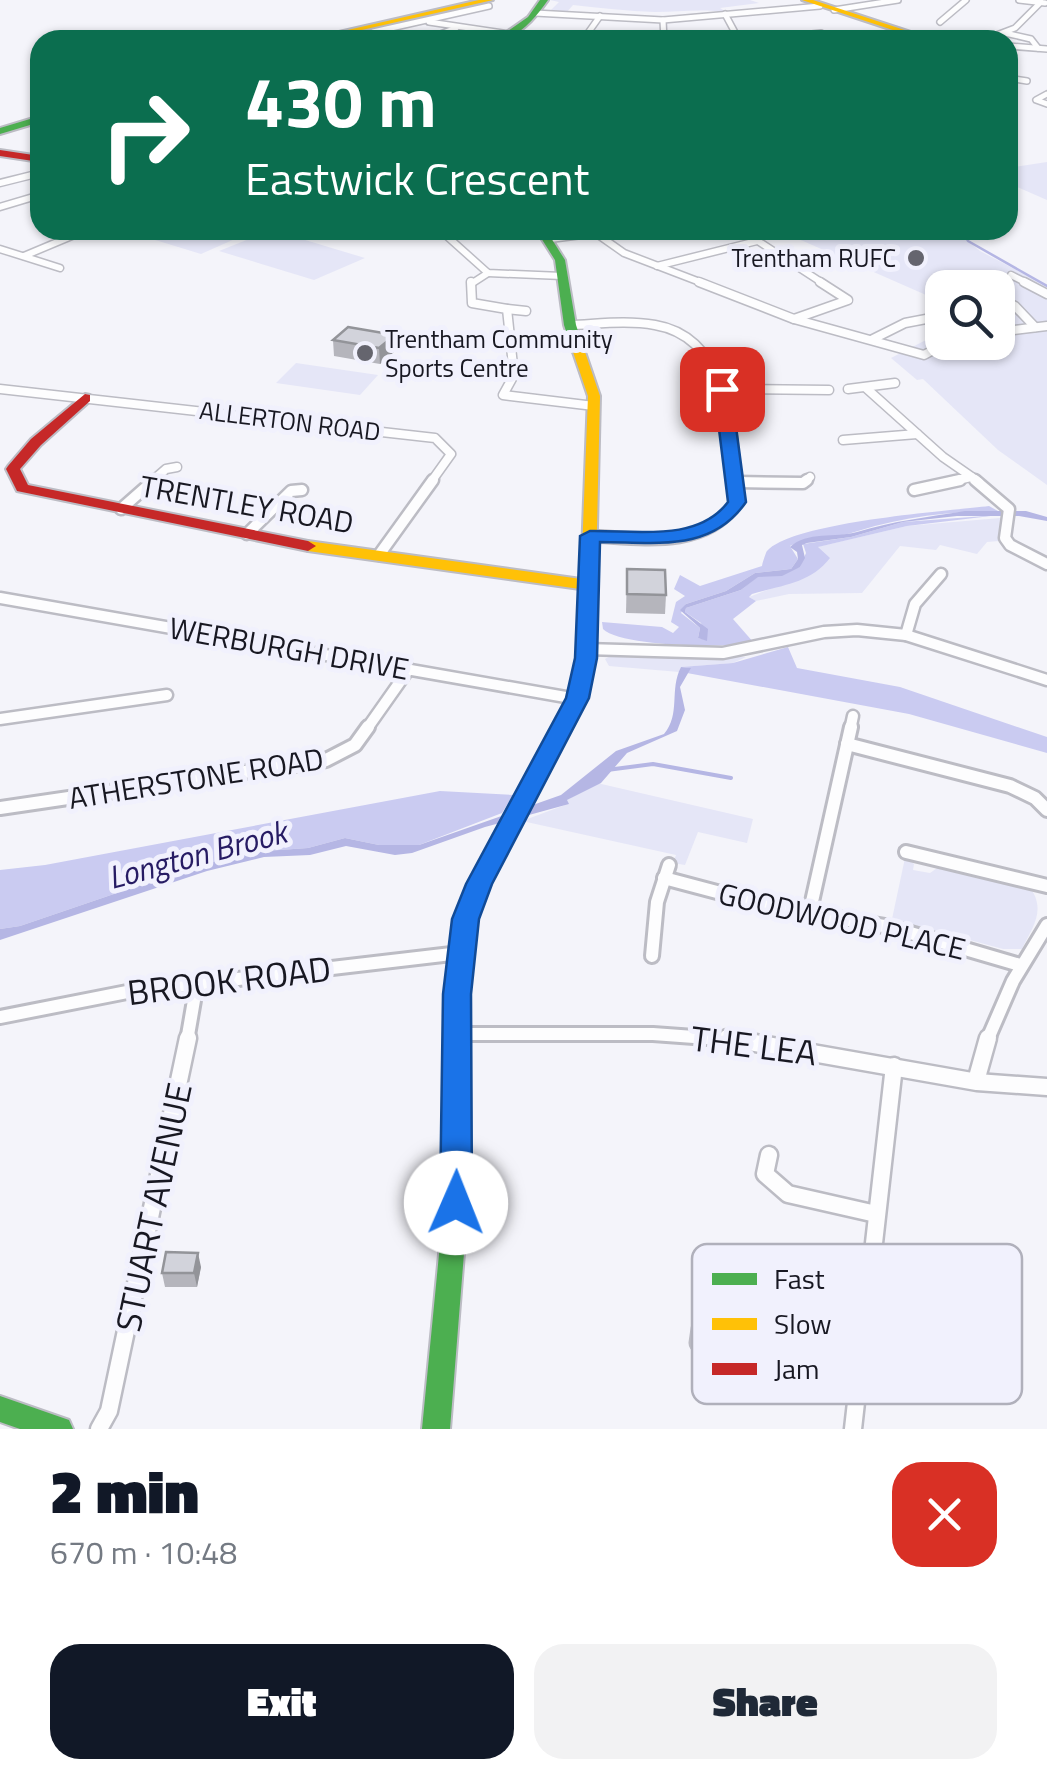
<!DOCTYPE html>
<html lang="en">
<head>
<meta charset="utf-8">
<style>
  :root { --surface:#fff; --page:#f2f2f3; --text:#1f2937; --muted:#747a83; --accent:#111827 }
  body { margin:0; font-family:"Titillium Web",sans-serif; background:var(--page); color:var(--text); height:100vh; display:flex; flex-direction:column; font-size:38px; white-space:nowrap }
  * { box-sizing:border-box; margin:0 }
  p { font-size:32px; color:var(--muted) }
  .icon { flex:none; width:55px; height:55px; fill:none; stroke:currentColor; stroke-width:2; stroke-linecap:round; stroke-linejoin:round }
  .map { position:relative; height:1429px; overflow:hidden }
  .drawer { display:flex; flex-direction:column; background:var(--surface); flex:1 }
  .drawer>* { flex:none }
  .hud { position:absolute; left:30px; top:30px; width:988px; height:210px; border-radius:30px; box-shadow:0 2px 8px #0004; background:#0b6e4f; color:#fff; overflow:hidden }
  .buttons { position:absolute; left:925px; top:270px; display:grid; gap:20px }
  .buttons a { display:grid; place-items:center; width:90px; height:90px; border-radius:20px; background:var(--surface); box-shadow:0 2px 8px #0004; font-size:50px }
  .pin { position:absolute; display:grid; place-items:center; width:85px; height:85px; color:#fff; margin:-42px; border-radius:20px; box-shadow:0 5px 15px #0006 }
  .me { position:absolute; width:110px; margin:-55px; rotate:1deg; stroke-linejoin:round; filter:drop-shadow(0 0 8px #0008) }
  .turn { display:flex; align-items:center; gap:35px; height:210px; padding:0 50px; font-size:45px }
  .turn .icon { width:130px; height:130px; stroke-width:2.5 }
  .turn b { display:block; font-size:70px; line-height:85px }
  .round { display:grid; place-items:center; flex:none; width:105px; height:105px; border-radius:30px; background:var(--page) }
  .summary { display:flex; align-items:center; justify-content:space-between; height:170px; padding:0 50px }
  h1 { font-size:60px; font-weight:800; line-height:75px; color:var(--accent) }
  .button { display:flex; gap:20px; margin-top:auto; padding:20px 50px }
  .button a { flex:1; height:115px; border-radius:30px; background:var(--accent); color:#fff; font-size:40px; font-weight:800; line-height:115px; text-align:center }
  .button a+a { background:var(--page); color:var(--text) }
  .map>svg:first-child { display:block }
  .green { fill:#e5e6f7 }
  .forest { fill:#cacbf1 }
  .water { fill:#b5b6e4 }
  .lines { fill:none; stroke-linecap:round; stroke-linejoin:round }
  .stream-far1 { stroke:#b5b6e4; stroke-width:2.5 }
  .stream { stroke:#b5b6e4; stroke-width:4 }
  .street-far5-casing { stroke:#bcbcc4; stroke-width:8 }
  .street-far4-casing { stroke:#bcbcc4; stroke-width:9 }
  .street-far3-casing { stroke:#bcbcc4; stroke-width:11 }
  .street-far2-casing { stroke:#bcbcc4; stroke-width:15 }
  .street-far1-casing { stroke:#bcbcc4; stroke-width:18 }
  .street-casing { stroke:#bcbcc4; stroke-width:21 }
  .fast-casing { stroke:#bcbcc4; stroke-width:4 }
  .slow-casing { stroke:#bcbcc4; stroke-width:4 }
  .jam-casing { stroke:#bcbcc4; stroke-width:4 }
  .street-far5 { stroke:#fdfdfe; stroke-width:5 }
  .street-far4 { stroke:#fdfdfe; stroke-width:6 }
  .street-far3 { stroke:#fdfdfe; stroke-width:8 }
  .street-far2 { stroke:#fdfdfe; stroke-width:10 }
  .street-far1 { stroke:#fdfdfe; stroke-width:12 }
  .street { stroke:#fdfdfe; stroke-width:16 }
  .fast { fill:#4caf50; fill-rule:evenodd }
  .slow { fill:#ffc107; fill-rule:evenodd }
  .jam { fill:#c62828; fill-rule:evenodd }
  .wall { fill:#b5b5bc }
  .shaded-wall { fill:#939499 }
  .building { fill:#d2d3db; stroke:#939499; stroke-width:2.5 }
  .route { fill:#1a73e8; stroke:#114b97; stroke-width:2.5 }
  .poi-dot { fill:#65656e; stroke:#f1f1fd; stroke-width:4 }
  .labels { text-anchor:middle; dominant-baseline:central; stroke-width:10; stroke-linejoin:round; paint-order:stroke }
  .far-poi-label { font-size:25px; fill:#181822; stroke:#f1f1fd; text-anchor:end }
  .far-street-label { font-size:25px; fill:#181822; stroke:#f1f1fd }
  .street-label { font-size:30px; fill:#181822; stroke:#f1f1fd }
  .water-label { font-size:32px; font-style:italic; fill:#271c64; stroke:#f1f1fd }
  .near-street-label { font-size:35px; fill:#181822; stroke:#f1f1fd }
  .key { fill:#f1f1fd; stroke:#b0b0bb; stroke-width:2.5 }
  .key-label { font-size:28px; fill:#181822 }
</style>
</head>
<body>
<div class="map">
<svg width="1047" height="1429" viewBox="0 0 1047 1429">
  <rect width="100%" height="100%" fill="#f4f4fa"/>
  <!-- green -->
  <g class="green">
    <path d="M 550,0 L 750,0 L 759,3 L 720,8 L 728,13 C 705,8 680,12 655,12 C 627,11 600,8 573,5 L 566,13 L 549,12 L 559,2 Z"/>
    <polygon points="1047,162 1047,200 1008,183 1008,168"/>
    <polygon points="175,230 255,230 201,254 152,239"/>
    <polygon points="272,230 365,258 314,280 219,251"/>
    <polygon points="778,230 962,230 963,237 980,251 1047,286 1047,485 998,450 923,379 917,380 891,358 924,341 942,337 942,342 998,342 998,288 942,288 942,302"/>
    <polygon points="296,363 378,375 360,395 276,383"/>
    <polygon points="1000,518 999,541 987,542 977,554 940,545 936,550 900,546 862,593 789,594 756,601 749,597 775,587 817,547 907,526"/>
    <polygon points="612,655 746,657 733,663 681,667 679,672 609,666 605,659"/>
    <polygon points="597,783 753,819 747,843 698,832 685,865 673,863 676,855 522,821 565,805 567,800"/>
    <path d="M 905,858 L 914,864 L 913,870 L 930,873 L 940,866 L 1031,889 C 1046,911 1032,928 1022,949 L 1003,949 L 892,919 Z"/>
  </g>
  <!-- forest -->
  <g class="forest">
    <path d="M 989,506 L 998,511 C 950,511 903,517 858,531 C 835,539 812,535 790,546 L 798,559 L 791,569 L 755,573 L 726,591 L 686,604 L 681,613 L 700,628 L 698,638 L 707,640 L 701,623 L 685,612 L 686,608 L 741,590 L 757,577 L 800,567 L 806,553 L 803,544 L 851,537 L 903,522 L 999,515 L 907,526 L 818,547 L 830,558 C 810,584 781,585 752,594 L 749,597 L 756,601 L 733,619 L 754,643 C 726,648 621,647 603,629 L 602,622 L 662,627 L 673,633 L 679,627 L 671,622 L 676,602 L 685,596 L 674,589 L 680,575 L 700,586 L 762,566 C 762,564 766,552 767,551 C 793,522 947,511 989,506 Z"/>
    <polygon points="788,647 797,668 900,687 1047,737 1047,753 909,714 687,673 690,668 681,667 733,663"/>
    <polygon points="440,791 513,795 502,813 419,845 379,845 345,838 308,848 251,852 196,866 20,926 0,929 0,870 45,865"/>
  </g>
  <!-- water -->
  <g class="water">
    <path d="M 965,511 L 1026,511 L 1047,517 L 1047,521 L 1019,516 L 957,516 L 903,522 L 851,537 L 807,543 L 802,545 L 805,558 L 800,567 L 782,576 L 758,577 L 741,590 L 686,608 L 685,612 L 708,629 L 707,641 L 698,638 L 700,628 L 680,610 L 686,604 L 726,591 L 755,573 L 791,569 L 798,559 L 797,552 L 790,547 C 807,531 835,538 857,532 C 893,521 928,517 965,511 Z"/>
    <path d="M 681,667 L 691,668 L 680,687 L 685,710 L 677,731 L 627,753 L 601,783 L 567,800 L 569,804 L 485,827 L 412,853 L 395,855 L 346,846 L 310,855 L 264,857 L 207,871 L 0,940 L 0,929 L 20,926 L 196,866 L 251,852 L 308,848 L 345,838 L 379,845 L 419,845 L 561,795 L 616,751 L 664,734 C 681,714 669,690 681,667 Z"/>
  </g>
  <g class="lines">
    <!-- stream-far1 -->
    <polyline class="stream-far1" points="962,230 968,241 1047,286"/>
    <!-- stream -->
    <polyline class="stream" points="607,770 653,764 731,778"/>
    <defs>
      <g id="street-far5">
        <polyline points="1019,0 1045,3"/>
        <polyline points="834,10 898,0"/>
        <polyline points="535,13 663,20 820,6"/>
        <polyline points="725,14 739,40"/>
        <polyline points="663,20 664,40"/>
        <polyline points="429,22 510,34"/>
        <polyline points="940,22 966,0"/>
        <polyline points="373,32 489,6"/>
        <polyline points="1005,33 1031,39 1038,48"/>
        <polyline points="994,36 1015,28 1041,2"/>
        <polyline points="430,38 456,28"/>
        <polyline points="339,40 355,37"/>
        <polyline points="583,40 600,16"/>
        <polyline points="791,40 793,36 821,33"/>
        <polyline points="1008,46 1047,49"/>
        <polyline points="1008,78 1027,81"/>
        <polyline points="1047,94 1036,100 1047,104"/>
      </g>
      <g id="street-far4">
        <polyline points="0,183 40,173"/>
        <polyline points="0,207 40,195"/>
        <polyline points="440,230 488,273 562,276"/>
        <polyline points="741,230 824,284"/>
        <polyline points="597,234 624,253 705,284"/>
        <polyline points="550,239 621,230"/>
        <polyline points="0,249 60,268"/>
        <polyline points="24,256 86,230"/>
        <polyline points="657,266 757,241"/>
        <polyline points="1011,275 1029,284"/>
        <polyline points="471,284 488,273"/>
      </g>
      <g id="street-far3">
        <polyline points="471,282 472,303 507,309 514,375 503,395 594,406"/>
        <polyline points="699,282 794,319 924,355 948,342"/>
        <polyline points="1024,282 1047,294"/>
        <polyline points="998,297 1015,306 1035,327"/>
        <polyline points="507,309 526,311"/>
        <polyline points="794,319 848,300 820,282"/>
        <path d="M 570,325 C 598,324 627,320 655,325 C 726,337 733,423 737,482"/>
        <polyline points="998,332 1047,326"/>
        <polyline points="873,339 905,323 926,319"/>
        <polyline points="866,388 943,457 979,482"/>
        <polyline points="0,389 435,438 451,454 431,482"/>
        <polyline points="722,389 829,390"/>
        <polyline points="848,389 895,383"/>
        <polyline points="843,440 917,434"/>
        <polyline points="151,482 166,469 177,467"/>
        <polyline points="804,482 810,477"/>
        <polyline points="949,482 971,477"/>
      </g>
      <g id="street-far2">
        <polyline points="975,480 1009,509 1005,538 1010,545 1047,564"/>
        <polyline points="737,482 803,483 807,480"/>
        <polyline points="914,490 960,480"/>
        <polyline points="121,509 154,480"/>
        <polyline points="247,534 291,491 302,490"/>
        <path d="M 590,536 C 638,538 703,550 735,505 L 737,480"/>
        <polyline points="379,555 433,480"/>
        <polyline points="0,598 577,699"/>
        <polyline points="906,635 915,604 941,574"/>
        <polyline points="586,649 723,653 824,632 857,630 906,635 1047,680"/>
        <polyline points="0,719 167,695"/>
        <polyline points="366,730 409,669"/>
        <polyline points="850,730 853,716"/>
      </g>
      <g id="street-far1">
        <polyline points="847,744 1010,786 1035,798 1047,810"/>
        <polyline points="0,808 326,760 355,745 368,727"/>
        <polyline points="906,852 1047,886"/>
        <polyline points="664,878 777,908 890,927 1020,965"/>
        <polyline points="809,915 851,727"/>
        <polyline points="652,956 657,902 669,865"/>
        <polyline points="0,1017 127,992 460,953"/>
        <polyline points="458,1034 653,1034 749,1041"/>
        <polyline points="187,1041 197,983"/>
        <polyline points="987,1041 1013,981 1047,925"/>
      </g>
      <g id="street">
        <polyline points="727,1038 977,1082 1047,1087"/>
        <polyline points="976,1081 988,1038"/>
        <polyline points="769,1155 765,1174 788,1194 876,1214"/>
        <polyline points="870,1276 1003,1307 1002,1337"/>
        <polyline points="701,1329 699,1343 859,1383"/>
        <polyline points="99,1429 109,1411 188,1038"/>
        <polyline points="853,1429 894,1066"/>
      </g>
      <g id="fast">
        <path d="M 540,0 L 548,0 C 536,17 518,40 495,40 L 528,17 Z"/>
        <polygon points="40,116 40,122 0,134 0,128"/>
        <polygon points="536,230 546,230 565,260 576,325 585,352 583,355 573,352 564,325 555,260"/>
        <polygon points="557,732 566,737 489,884 476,919 468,994 468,1203 450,1429 422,1429 444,1203 446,994 456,919 469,884 548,737"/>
        <polygon points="0,1396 69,1420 73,1429 20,1429 0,1422"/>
      </g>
      <g id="slow">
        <polygon points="479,0 493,0 318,40 304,40"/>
        <polygon points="802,0 813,0 935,40 923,40"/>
        <path d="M 579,348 L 585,352 L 600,396 L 594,658 C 589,682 580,732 557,742 L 548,737 L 568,699 L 578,658 L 580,589 L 308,551 L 300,546 L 308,541 L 581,579 L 588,396 L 573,352 Z"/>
      </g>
      <g id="jam">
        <polygon points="0,150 40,156 40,162 0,156"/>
        <polygon points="85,394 90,395 90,401 41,445 20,469 28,485 308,541 316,546 308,551 17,491 6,469 8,466 31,439"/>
      </g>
    </defs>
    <!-- street-far5 casing -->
    <use href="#street-far5" class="street-far5-casing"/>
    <!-- street-far4 casing -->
    <use href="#street-far4" class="street-far4-casing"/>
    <!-- street-far3 casing -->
    <use href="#street-far3" class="street-far3-casing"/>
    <!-- street-far2 casing -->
    <use href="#street-far2" class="street-far2-casing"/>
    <!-- street-far1 casing -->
    <use href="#street-far1" class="street-far1-casing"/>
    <!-- street casing -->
    <use href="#street" class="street-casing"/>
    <!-- fast casing -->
    <use href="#fast" class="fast-casing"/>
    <!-- slow casing -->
    <use href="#slow" class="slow-casing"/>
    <!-- jam casing -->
    <use href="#jam" class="jam-casing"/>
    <!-- street-far5 -->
    <use href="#street-far5" class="street-far5"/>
    <!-- street-far4 -->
    <use href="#street-far4" class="street-far4"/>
    <!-- street-far3 -->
    <use href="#street-far3" class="street-far3"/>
    <!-- street-far2 -->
    <use href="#street-far2" class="street-far2"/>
    <!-- street-far1 -->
    <use href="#street-far1" class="street-far1"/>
    <!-- street -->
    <use href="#street" class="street"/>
    <!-- fast -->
    <use href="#fast" class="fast"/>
    <!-- slow -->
    <use href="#slow" class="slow"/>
    <!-- jam -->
    <use href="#jam" class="jam"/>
  </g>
  <!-- wall -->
  <g class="wall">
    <polygon points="333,340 395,351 380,364 334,356"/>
    <polygon points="627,569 666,595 665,614 626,613"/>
    <polygon points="201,1267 197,1287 165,1287 162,1273"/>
  </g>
  <!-- shaded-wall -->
  <g class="shaded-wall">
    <polygon points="395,335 395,351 380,364 379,348"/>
    <polygon points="198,1253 201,1267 197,1287 194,1273"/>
  </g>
  <!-- building -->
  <g class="building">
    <polygon points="348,327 395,335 379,348 333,340"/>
    <polygon points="627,569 665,570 666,595 627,594"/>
    <polygon points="166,1252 198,1253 194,1273 162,1273"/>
  </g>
  <!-- route -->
  <path class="route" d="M 722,384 L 731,389 L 746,502 C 711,553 655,542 600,542 L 597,658 L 589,698 L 492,884 L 479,919 L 471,994 L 472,1203 L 467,1212 L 456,1216 L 444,1212 L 440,1203 L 443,994 L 452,919 L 466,884 L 566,698 L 575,658 L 580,536 L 590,531 C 635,530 697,543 728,502 L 714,389 Z"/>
  <!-- markers -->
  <g class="poi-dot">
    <circle cx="916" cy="258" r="10"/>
    <circle cx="365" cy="353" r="10"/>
  </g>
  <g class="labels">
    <!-- far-poi labels -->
    <g class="far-poi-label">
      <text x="896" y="258">Trentham RUFC</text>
      <text x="385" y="339" text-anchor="start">Trentham Community<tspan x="385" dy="29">Sports Centre</tspan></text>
    </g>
    <!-- far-street labels -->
    <g class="far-street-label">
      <text transform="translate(290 421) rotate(7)">ALLERTON ROAD</text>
    </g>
    <!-- street labels -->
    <g class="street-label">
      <text transform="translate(247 504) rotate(10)">TRENTLEY ROAD</text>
      <text transform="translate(289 648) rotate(10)">WERBURGH DRIVE</text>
      <text transform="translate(196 778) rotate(-9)">ATHERSTONE ROAD</text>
      <text transform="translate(842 921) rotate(13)">GOODWOOD PLACE</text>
    </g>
    <!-- water labels -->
    <g class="water-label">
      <text transform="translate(197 854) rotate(-15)">Longton Brook</text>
    </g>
    <!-- near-street labels -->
    <g class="near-street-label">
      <text transform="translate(229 980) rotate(-7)">BROOK ROAD</text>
      <text transform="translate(754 1045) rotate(7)">THE LEA</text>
      <text transform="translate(153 1207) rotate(-78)">STUART AVENUE</text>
    </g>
  </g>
  <!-- legend -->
  <rect x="692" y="1244" width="330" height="160" rx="15" class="key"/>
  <rect x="712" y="1273" width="45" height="12" fill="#4caf50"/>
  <rect x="712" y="1318" width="45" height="12" fill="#ffc107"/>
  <rect x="712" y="1363" width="45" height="12" fill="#c62828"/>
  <g class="key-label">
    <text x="774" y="1289">Fast</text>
    <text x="774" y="1334">Slow</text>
    <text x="774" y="1379">Jam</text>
  </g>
</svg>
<div class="buttons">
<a><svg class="icon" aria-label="search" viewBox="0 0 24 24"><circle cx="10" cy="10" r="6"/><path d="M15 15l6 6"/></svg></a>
</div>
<div class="pin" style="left:722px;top:389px;background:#d93025"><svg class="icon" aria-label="arrive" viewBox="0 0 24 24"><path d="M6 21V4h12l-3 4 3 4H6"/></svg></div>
<svg class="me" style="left:456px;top:1203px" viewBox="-20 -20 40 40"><circle r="19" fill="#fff"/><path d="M0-13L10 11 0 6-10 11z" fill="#1a73e8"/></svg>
<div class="hud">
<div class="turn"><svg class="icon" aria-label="right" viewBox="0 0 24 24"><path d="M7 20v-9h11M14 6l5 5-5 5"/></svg><div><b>430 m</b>Eastwick Crescent</div></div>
</div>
</div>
<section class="drawer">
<div class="summary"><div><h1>2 min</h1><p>670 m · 10:48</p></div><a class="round" style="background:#d93025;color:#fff"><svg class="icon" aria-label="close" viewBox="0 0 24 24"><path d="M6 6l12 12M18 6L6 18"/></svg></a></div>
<div class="button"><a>Exit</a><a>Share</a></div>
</section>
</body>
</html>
